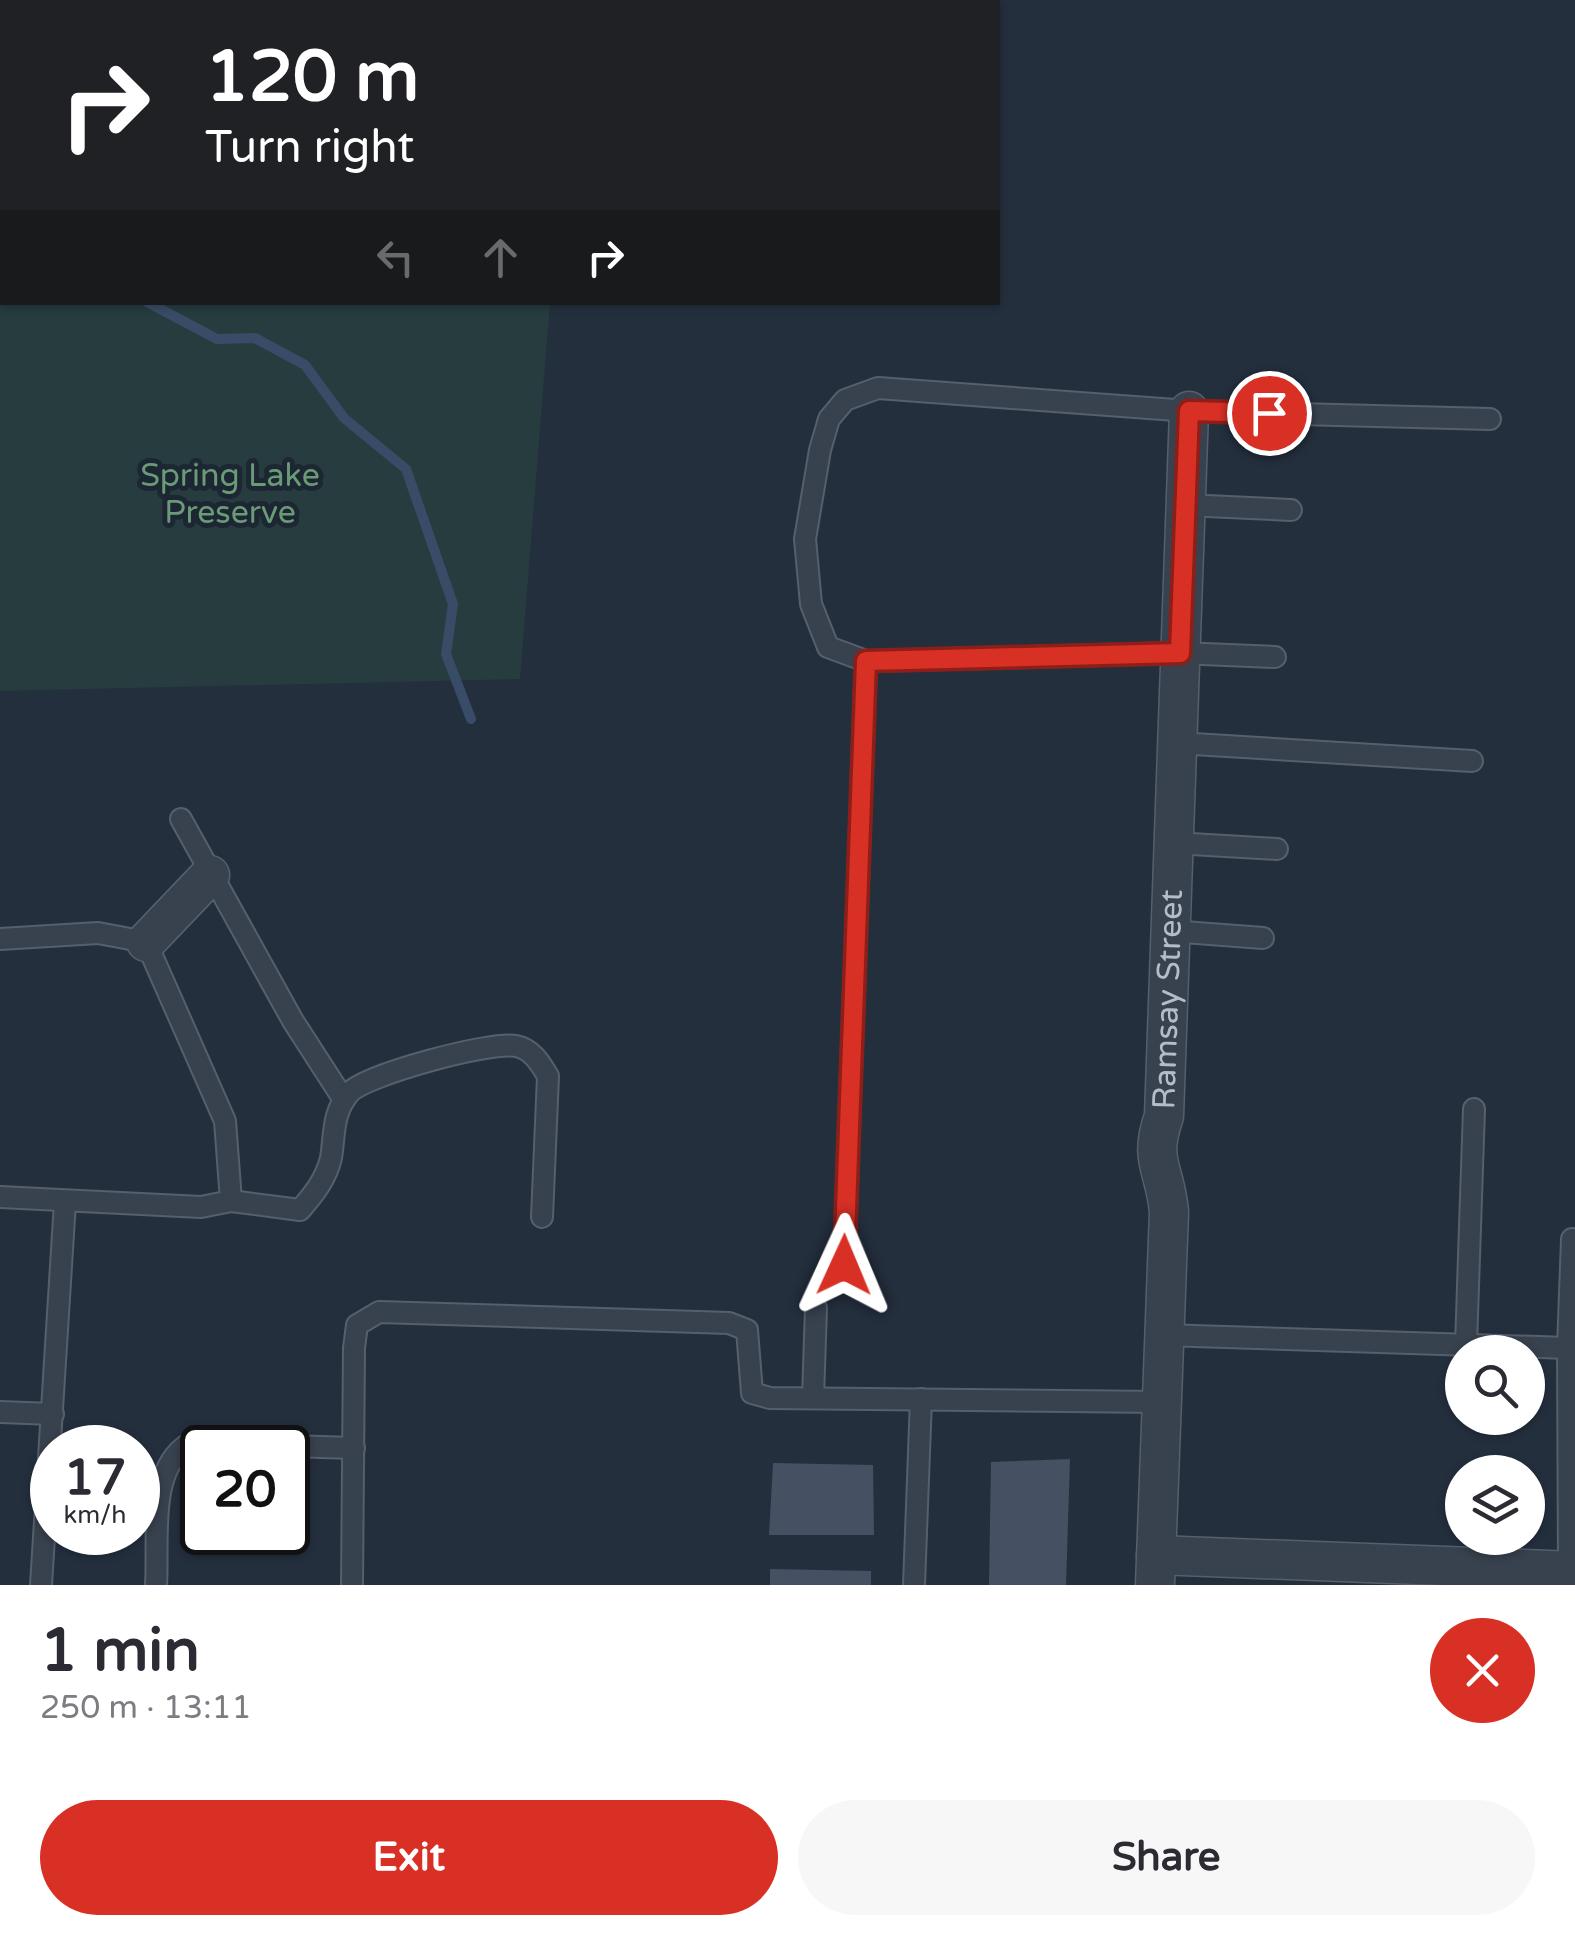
<!DOCTYPE html>
<html lang="en">
<head>
<meta charset="utf-8">
<style>
  :root { --surface:#fff; --page:#f7f7f7; --text:#2b2b33; --muted:#7c7c81; --accent:#d93025 }
  body { margin:0; font-family:"Varela Round",sans-serif; background:var(--page); color:var(--text); height:100vh; display:flex; flex-direction:column; font-size:38px; white-space:nowrap }
  * { box-sizing:border-box; margin:0 }
  p { font-size:32px; color:var(--muted) }
  .icon { flex:none; width:55px; height:55px; fill:none; stroke:currentColor; stroke-width:2; stroke-linecap:round; stroke-linejoin:round }
  .map { position:relative; height:1585px; overflow:hidden }
  .panel { display:flex; flex-direction:column; background:var(--surface); flex:1 }
  .panel>* { flex:none }
  .top-card { position:absolute; left:0px; top:0px; width:1000px; height:305px; box-shadow:0 2px 8px #0004; background:#202124; color:#fff; overflow:hidden }
  .fabs { position:absolute; left:1445px; top:1335px; display:grid; gap:20px }
  .fabs a { display:grid; place-items:center; width:100px; height:100px; border-radius:50%; background:var(--surface); box-shadow:0 2px 8px #0004; font-size:50px }
  .speed { position:absolute; left:30px; top:1425px; display:flex; gap:20px; font-size:50px; font-weight:700; text-align:center }
  .speed>* { display:grid; place-content:center; width:130px; height:130px; border-radius:50%; background:var(--surface); box-shadow:0 2px 8px #0004; line-height:1 }
  .speed small { font-size:25px; font-weight:400 }
  .speed .limit { border:5px solid #111; border-radius:15px; background:#fff; color:#111 }
  .pin { position:absolute; display:grid; place-items:center; width:85px; height:85px; color:#fff; margin:-42px; border:5px solid #fff; border-radius:50%; box-shadow:0 2px 10px #0007 }
  .me { position:absolute; width:110px; margin:-55px; rotate:1deg; stroke-linejoin:round; filter:drop-shadow(0 0 8px #0008) }
  .turn { display:flex; align-items:center; gap:35px; height:210px; padding:0 40px; font-size:45px }
  .turn .icon { width:130px; height:130px; stroke-width:2.5 }
  .turn b { display:block; font-size:70px; line-height:85px }
  .lanes { display:flex; align-items:center; height:95px; padding:0 40px; background:#0003; justify-content:center; gap:50px; direction:ltr }
  .lanes .off { opacity:.35 }
  .round { display:grid; place-items:center; flex:none; width:105px; height:105px; border-radius:52px; background:var(--page) }
  .headline { display:flex; align-items:center; justify-content:space-between; height:170px; padding:0 40px }
  h1 { font-size:60px; font-weight:700; line-height:75px }
  .button { display:flex; gap:20px; margin-top:auto; padding:20px 40px }
  .button a { flex:1; height:115px; border-radius:60px; background:var(--accent); color:#fff; font-size:40px; font-weight:700; line-height:115px; text-align:center }
  .button a+a { background:var(--page); color:var(--text) }
  .map>svg:first-child { display:block }
  .green { fill:#263c3f }
  .lines { fill:none; stroke-linecap:round; stroke-linejoin:round }
  .stream { stroke:#394c67; stroke-width:10 }
  .building { fill:#455162 }
  .lane-casing { stroke:#565f6c; stroke-width:24 }
  .street-casing { stroke:#565f6c; stroke-width:41 }
  .path { stroke:#44595c; stroke-width:6; stroke-dasharray:8 8; stroke-linecap:butt }
  .lane { stroke:#38414e; stroke-width:20 }
  .street { stroke:#38414e; stroke-width:38 }
  .route-casing { stroke:#8d1f18; stroke-width:25 }
  .route { stroke:#d93025; stroke-width:18 }
  .labels { text-anchor:middle; dominant-baseline:central; stroke-width:10; stroke-linejoin:round; paint-order:stroke }
  .park-label { font-size:32px; fill:#6b9a76; stroke:#1d2633 }
  .street-label { font-size:32px; fill:#b4bcc9; stroke:#1d2633 }
</style>
</head>
<body>
<div class="map">
<svg width="1575" height="1585" viewBox="0 0 1575 1585">
  <rect width="100%" height="100%" fill="#242f3e"/>
  <!-- green -->
  <polygon class="green" points="0,0 573,0 2,2 2,302 550,303 520,679 0,691"/>
  <g class="lines">
    <!-- stream -->
    <g class="stream">
      <polyline points="0,194 2,195"/>
      <polyline points="147,302 217,339 255,338 305,365 344,418 406,469 453,604 446,654 471,719"/>
    </g>
  </g>
  <!-- building -->
  <g class="building">
    <polygon points="1070,1459 1066,1585 989,1585 991,1462"/>
    <polygon points="773,1463 873,1465 874,1535 769,1535"/>
    <polygon points="770,1569 871,1571 871,1585 770,1585"/>
  </g>
  <g class="lines">
    <defs>
      <g id="lane">
        <polyline points="1185,505 1291,510"/>
        <polyline points="866,661 1180,653 1275,657"/>
        <polyline points="1177,743 1472,761"/>
        <polyline points="181,819 293,1021 344,1100"/>
        <polyline points="1174,843 1277,849"/>
        <polyline points="1170,931 1263,938"/>
        <polyline points="0,939 98,933 146,942 225,1121 231,1201 201,1207 0,1197"/>
        <path d="M 231,1201 L 300,1210 C 314,1194 326,1179 331,1158 C 335,1133 332,1114 349,1093 C 365,1075 490,1041 516,1046 C 532,1049 540,1063 548,1076 L 542,1217"/>
        <polyline points="844,1265 866,661 828,647 811,604 805,539 820,450 829,419 845,400 878,388 1189,411 1490,419"/>
        <polyline points="1163,1335 1568,1348"/>
        <polyline points="1466,1345 1474,1109"/>
        <polyline points="813,1398 816,1308"/>
        <polyline points="0,1412 53,1414"/>
        <polyline points="1569,1570 1568,1348 1572,1239"/>
        <polyline points="41,1585 65,1202"/>
        <path d="M 156,1585 C 159,1540 147,1468 190,1443 L 354,1448"/>
        <polyline points="352,1585 354,1348 357,1325 379,1312 729,1323 747,1330 752,1393 770,1398 1160,1402"/>
        <polyline points="914,1585 921,1399"/>
      </g>
      <g id="street">
        <polyline points="146,942 210,875"/>
        <polyline points="1156,1555 1575,1571"/>
        <path id="s1" d="M 1155,1585 L 1169,1212 C 1165,1167 1148,1162 1164,1116 L 1189,411"/>
      </g>
    </defs>
    <!-- lane casing -->
    <use href="#lane" class="lane-casing"/>
    <!-- street casing -->
    <use href="#street" class="street-casing"/>
    <!-- path -->
    <g class="path">
      <polyline points="24,0 26,2"/>
      <polyline points="722,0 722,2"/>
      <polyline points="538,2 538,0"/>
      <polyline points="0,229 2,229"/>
    </g>
    <!-- lane -->
    <use href="#lane" class="lane"/>
    <!-- street -->
    <use href="#street" class="street"/>
  </g>
  <g class="lines">
    <defs>
      <polyline id="route" points="844,1265 866,661 1180,653 1189,411 1269,413"/>
    </defs>
    <!-- route casing -->
    <use href="#route" class="route-casing"/>
    <!-- route -->
    <use href="#route" class="route"/>
  </g>
  <g class="labels">
    <!-- park labels -->
    <g class="park-label">
      <text x="230" y="476">Spring Lake<tspan x="230" dy="37">Preserve</tspan></text>
    </g>
    <!-- street labels -->
    <g class="street-label">
      <text stroke="none"><textPath href="#s1" startOffset="588">Ramsay Street</textPath></text>
    </g>
  </g>
</svg>
<div class="fabs">
<a><svg class="icon" aria-label="search" viewBox="0 0 24 24"><circle cx="10" cy="10" r="6"/><path d="M15 15l6 6"/></svg></a>
<a><svg class="icon" aria-label="layers" viewBox="0 0 24 24"><path d="M12 4l9 5-9 5-9-5zM3 14l9 5 9-5"/></svg></a>
</div>
<div class="speed"><div>17<small>km/h</small></div><div class="limit">20</div></div>
<div class="pin" style="left:1269px;top:413px;background:#d93025"><svg class="icon" aria-label="arrive" viewBox="0 0 24 24"><path d="M6 21V4h12l-3 4 3 4H6"/></svg></div>
<svg class="me" style="left:844px;top:1265px" viewBox="-20 -20 40 40"><path d="M0-17L14 15 0 8-14 15z" fill="#d93025" stroke="#fff" stroke-width="4"/></svg>
<div class="top-card">
<div class="turn"><svg class="icon" aria-label="right" viewBox="0 0 24 24"><path d="M7 20v-9h11M14 6l5 5-5 5"/></svg><div><b>120 m</b>Turn right</div></div>
<div class="lanes"><svg class="icon off" aria-label="left" viewBox="0 0 24 24"><path d="M17 20v-9H6M10 6l-5 5 5 5"/></svg><svg class="icon off" aria-label="ahead" viewBox="0 0 24 24"><path d="M12 20V5M6 11l6-6 6 6"/></svg><svg class="icon" aria-label="right" viewBox="0 0 24 24"><path d="M7 20v-9h11M14 6l5 5-5 5"/></svg></div>
</div>
</div>
<section class="panel">
<div class="headline"><div><h1>1 min</h1><p>250 m · 13:11</p></div><a class="round" style="background:#d93025;color:#fff"><svg class="icon" aria-label="close" viewBox="0 0 24 24"><path d="M6 6l12 12M18 6L6 18"/></svg></a></div>
<div class="button"><a>Exit</a><a>Share</a></div>
</section>
</body>
</html>
